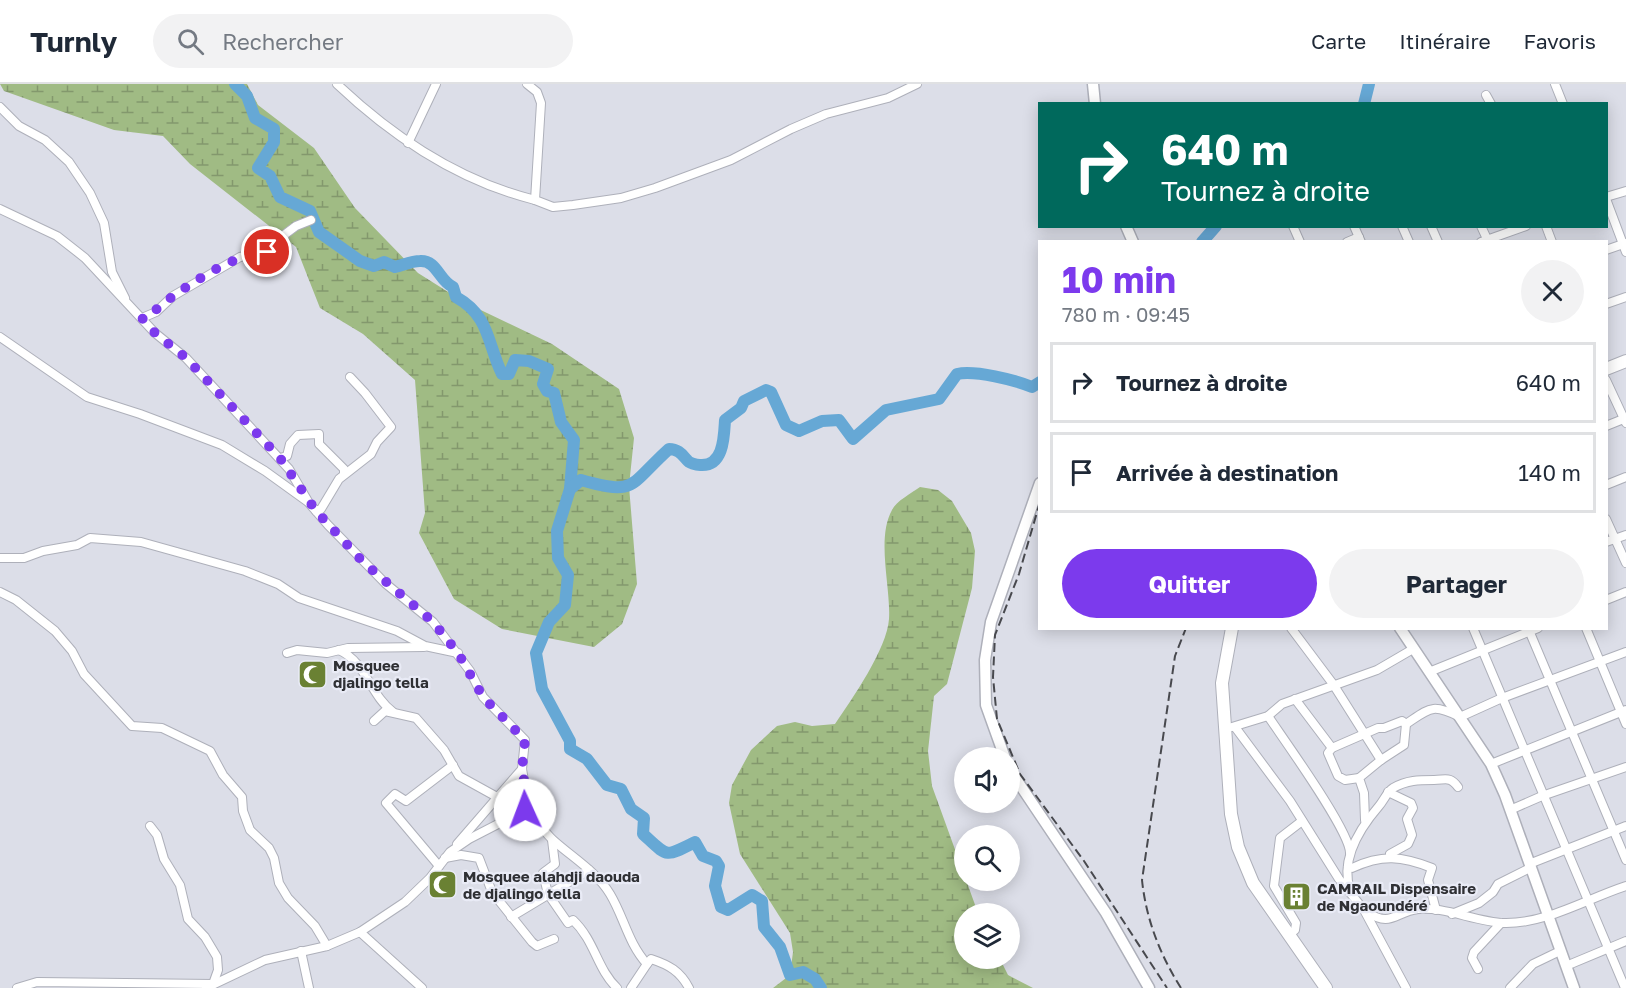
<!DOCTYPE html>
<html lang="fr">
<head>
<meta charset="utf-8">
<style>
  :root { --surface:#fff; --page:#f2f2f3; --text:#1f2937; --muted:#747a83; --line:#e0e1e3; --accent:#7c3aed }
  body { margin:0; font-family:"Golos Text",sans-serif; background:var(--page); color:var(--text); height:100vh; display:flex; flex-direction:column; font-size:22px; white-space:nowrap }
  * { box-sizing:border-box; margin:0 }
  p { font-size:20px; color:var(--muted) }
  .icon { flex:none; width:33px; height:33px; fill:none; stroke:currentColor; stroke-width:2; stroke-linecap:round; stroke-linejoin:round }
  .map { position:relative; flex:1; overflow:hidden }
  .drawer { position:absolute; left:1038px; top:156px; width:570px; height:390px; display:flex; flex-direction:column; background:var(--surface); border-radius:0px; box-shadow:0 3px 15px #0003 }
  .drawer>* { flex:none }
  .hud { position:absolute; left:1038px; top:18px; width:570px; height:126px; border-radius:0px; box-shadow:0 3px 15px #0003; background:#00695c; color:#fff; overflow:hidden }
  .fabs { position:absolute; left:954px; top:663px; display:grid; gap:12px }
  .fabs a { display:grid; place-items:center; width:66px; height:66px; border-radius:50%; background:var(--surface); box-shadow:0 3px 15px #0003; font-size:30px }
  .pin { position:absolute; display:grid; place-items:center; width:51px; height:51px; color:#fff; margin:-26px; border:3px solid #fff; border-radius:50%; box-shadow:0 2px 6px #0007 }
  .me { position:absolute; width:66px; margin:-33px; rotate:358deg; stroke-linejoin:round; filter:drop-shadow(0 0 4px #0008) }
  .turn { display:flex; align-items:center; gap:21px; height:126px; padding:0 24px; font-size:27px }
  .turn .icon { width:78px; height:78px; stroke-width:2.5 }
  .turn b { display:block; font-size:42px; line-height:51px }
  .round { display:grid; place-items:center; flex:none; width:63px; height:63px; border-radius:32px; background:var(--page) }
  .summary { display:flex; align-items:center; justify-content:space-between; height:102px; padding:0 24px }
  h1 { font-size:36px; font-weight:700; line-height:45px; color:var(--accent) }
  .action { display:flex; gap:12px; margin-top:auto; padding:12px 24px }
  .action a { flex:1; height:69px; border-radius:36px; background:var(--accent); color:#fff; font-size:24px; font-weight:700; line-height:69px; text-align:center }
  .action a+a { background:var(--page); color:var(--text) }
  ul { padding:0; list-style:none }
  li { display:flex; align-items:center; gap:18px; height:81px; margin:0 12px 9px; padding:0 12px; border:3px solid var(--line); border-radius:0px }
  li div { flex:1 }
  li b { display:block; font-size:22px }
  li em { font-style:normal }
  header { display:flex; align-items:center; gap:36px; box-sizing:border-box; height:84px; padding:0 30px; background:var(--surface); border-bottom:2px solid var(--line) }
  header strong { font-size:28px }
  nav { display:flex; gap:33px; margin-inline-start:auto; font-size:21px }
  .search { width:420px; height:54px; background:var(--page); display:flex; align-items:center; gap:15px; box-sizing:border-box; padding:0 21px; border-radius:33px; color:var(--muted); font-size:22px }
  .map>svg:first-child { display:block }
  .wetland { fill:url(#wetland-marsh) }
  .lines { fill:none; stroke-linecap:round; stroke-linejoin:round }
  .river { stroke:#66a8d5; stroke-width:12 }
  .street-casing { stroke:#aeb0ba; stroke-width:10 }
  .secondary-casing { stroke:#aeb0ba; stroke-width:13 }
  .primary-casing { stroke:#aeb0ba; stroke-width:14 }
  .street { stroke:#fff; stroke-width:8 }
  .secondary { stroke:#fff; stroke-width:10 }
  .primary { stroke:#fff; stroke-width:12 }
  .rail { stroke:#48494e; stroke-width:2; stroke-dasharray:9 4.5; stroke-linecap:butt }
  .route { stroke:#7c3aed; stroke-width:10; stroke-dasharray:0 18 }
  .labels { text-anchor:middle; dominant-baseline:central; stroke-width:4.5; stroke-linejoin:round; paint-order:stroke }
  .poi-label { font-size:15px; font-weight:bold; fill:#2f3034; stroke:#e9ebf6; text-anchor:start }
</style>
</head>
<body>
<header>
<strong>Turnly</strong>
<div class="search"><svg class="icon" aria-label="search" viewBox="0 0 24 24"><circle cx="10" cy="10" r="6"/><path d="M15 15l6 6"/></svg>Rechercher</div>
<nav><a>Carte</a><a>Itinéraire</a><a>Favoris</a></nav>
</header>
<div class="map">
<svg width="1626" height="904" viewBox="0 0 1626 904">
  <defs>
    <pattern id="wetland-marsh" width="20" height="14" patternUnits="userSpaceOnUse" patternTransform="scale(1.5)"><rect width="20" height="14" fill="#a0bb84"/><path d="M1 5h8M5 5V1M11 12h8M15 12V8" fill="none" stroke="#83986d"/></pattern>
  </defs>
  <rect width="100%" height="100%" fill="#dcdee8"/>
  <!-- wetland -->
  <g class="wetland">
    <polygon points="0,0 247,0 258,21 314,64 355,124 418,189 464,218 552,260 619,305 634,354 629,402 637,500 622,540 594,563 502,545 454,515 419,449 425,429 415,296 363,250 320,224 296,163 190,80 163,52 114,46 4,7"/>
    <path d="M 920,403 L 938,406 L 952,417 L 971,449 L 975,467 L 972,504 L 947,600 L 934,612 L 928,667 L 932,702 L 978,829 L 964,830 L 964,874 L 1000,875 L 1008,891 L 1033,904 L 773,904 L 790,891 L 793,868 L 790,849 L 740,770 L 729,719 L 732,701 L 751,666 L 777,642 L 795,638 L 812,642 L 835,640 C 852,615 887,565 889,535 C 891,503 876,455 892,426 C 896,417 912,409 920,403 Z"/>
  </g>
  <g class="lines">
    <!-- river -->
    <g class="river">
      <path d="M 235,0 L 247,12 L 255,34 L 274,45 L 274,58 L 258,84 L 270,92 L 280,113 L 310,127 L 319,148 L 360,177 L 374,182 L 384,178 L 395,183 C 403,181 412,177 420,177 C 437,176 439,197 453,203 L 456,213 C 490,232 487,259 502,290 L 509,290 L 515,276 L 529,277 L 548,285 L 543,300 L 547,307 L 554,309 L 561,338 L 574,356 L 570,405 L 557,447 L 558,474 L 568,491 L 565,521 L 549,538 L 536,569 L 542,605 L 570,657 L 570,665 L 587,675 L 607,701 L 621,705 L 631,725 L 644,734 L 643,750 C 668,773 664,774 695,758 L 703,772 L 716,777 L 719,782 L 715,802 L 721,823 L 728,826 L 752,811 L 762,817 L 764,843 L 780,863 L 790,891 L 803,888 L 815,895 L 821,904"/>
      <polyline points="1364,20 1369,0"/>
      <polyline points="1202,158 1216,142"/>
      <path d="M 570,405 L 581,396 C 637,412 628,402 669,365 C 679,365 683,372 687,376 C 689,379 696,381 700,381 C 724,383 724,352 725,336 L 741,324 L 744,317 L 766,306 L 771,308 L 786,341 L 799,347 L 822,337 L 839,336 L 853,355 L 886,326 L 939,315 L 957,290 C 975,286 1015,296 1032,303 L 1040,298"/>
    </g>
    <defs>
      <g id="street">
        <path d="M 337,0 C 393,53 459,97 535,116"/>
        <polyline points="527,0 537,8 541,19 535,116 553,123 573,121 621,114 655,104 731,76 791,45 826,30 888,14 917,0"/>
        <polyline points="1555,0 1563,20"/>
        <polyline points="1486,11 1491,20"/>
        <polyline points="0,23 19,42 45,56 69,78 90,109 104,139 112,188 125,214"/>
        <polyline points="408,59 436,0"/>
        <polyline points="1606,113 1626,107"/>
        <polyline points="1606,115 1626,168"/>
        <polyline points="0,125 57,152 85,174 155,249 186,274 289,385 309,419 328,441 386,500 433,538 470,587 483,613 525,656 522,685 526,708 525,726"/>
        <polyline points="1293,142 1300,158"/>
        <polyline points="1354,142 1361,158"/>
        <polyline points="1402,142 1409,158"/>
        <polyline points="1431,142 1438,158"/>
        <polyline points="1481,142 1488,157"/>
        <polyline points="1546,142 1552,158"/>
        <polyline points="1347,158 1359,153"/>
        <polyline points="1481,158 1526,142"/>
        <polyline points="1606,166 1626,159"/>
        <polyline points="1606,220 1626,213"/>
        <polyline points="142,234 156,228 173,212 240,173 285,163 284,151 296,142 311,136"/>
        <polyline points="0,253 87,313 140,330 222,361 265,387 308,418"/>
        <polyline points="1606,296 1626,339"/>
        <polyline points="1606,342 1626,334"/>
        <polyline points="280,374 287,372 290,360 298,351 319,350 319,360 344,385 344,390"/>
        <polyline points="1606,401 1626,393"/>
        <polyline points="316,427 321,425 339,395 371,370 377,358 391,343 365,309 350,293"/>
        <polyline points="1606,435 1626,479"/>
        <polyline points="1606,458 1626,451"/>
        <polyline points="0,474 24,474 43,467 77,461 90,454 141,458 245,487 278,500 299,514 397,547 425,562 458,569"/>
        <polyline points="0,508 16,516 55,547 72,567 84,590 132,642 162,644 210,667 223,691 242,713 243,727 250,746 269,764 274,774 279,799 288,814 315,842 327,862"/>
        <polyline points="1606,516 1626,508"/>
        <polyline points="1291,544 1333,600 1381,676"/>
        <polyline points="1473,544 1625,904"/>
        <polyline points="1528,544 1626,776"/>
        <polyline points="1586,544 1626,640"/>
        <path d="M 339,566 C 366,578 370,611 393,628"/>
        <polyline points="287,569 297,566 327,569 348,564 424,563"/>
        <polyline points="1429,588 1538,544"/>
        <polyline points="1295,615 1332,664"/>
        <path d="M 1268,632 C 1284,656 1350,747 1350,769"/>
        <polyline points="374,637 385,627 416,634 444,666 459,692 497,713"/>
        <polyline points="1232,643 1268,632 1282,620 1377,586 1413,565"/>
        <polyline points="1235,643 1290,717 1339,795 1364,826 1406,904"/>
        <polyline points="1491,680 1626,626"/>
        <path d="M 1359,694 L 1345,696 L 1338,692 L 1328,669 L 1332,664 L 1378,644 L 1384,644 L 1402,637 L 1406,640 C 1430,624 1432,619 1460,633 L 1502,614 L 1626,568"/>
        <polyline points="1388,708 1411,719 1413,724 1407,735 1412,751 1408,760 1390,770 1391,773"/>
        <polyline points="1510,726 1542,712 1626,683"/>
        <polyline points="1365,736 1364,709 1359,694 1381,676 1404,661 1406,640"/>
        <path d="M 552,756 L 555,780 L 543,789 L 548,810 L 568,839 L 573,836 C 595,857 597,885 617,904"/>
        <polyline points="457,760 522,685"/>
        <polyline points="445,774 461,771 479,774 492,808 532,858 537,862 554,855"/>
        <polyline points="1529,780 1626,742"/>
        <polyline points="439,782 386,719 395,710 406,717 453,681"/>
        <path d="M 1348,782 L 1352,784 C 1382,770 1402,772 1432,784 L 1428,796 L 1436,826"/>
        <path d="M 1350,806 C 1340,775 1360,744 1379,722 C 1384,716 1387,708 1393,704 C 1407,696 1419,696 1434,696 C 1446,696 1450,692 1458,703"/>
        <path d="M 1367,828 C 1391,844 1395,828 1418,825 C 1442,822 1477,838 1504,839 C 1546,840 1586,815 1626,802"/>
        <polyline points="1452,830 1479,819 1493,808 1498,800 1530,784"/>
        <polyline points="511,833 589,786"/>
        <polyline points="360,848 422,904"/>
        <polyline points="1289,851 1295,846 1296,839 1274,802 1280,754 1302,737"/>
        <polyline points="301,867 309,904"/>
        <polyline points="1566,882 1626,857"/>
        <polyline points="1478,885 1472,874 1474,868 1501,839"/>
        <polyline points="17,904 37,898 213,900 218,886 217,873 205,853 188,835 180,801 164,775 157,751 150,742"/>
        <path d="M 206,904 L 265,876 L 327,862 L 360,848 L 405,818 L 430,794 L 450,768 L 469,755 L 525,726 C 537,735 543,747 553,756 C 573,774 597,788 610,810 C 624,833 628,859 647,880 L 651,875 C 669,881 680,887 689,904"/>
        <polyline points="631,904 647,880"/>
        <polyline points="1510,904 1533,880 1560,867"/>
      </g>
      <g id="secondary">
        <polyline points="1093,0 1095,20"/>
        <polyline points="1126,142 1133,158"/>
        <polyline points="1400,544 1491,680 1505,711 1574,904"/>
        <polyline points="1005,674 986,621 985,576 991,538 1040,399"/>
        <polyline points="1010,686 1106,829 1149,904"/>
      </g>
      <g id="primary">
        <polyline points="1606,285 1626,277"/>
        <polyline points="1232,544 1222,599 1231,730 1238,763 1253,799 1326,904"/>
      </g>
    </defs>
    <!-- street casing -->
    <use href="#street" class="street-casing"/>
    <!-- secondary casing -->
    <use href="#secondary" class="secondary-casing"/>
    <!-- primary casing -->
    <use href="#primary" class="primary-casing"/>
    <!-- street -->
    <use href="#street" class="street"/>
    <!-- secondary -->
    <use href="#secondary" class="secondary"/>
    <!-- primary -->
    <use href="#primary" class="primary"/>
    <!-- rail -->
    <g class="rail">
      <polyline points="1040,418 1019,490 995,551 993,593 997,635 1020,690 1084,777 1167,904"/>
      <path d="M 1181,904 C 1160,871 1146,835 1142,796 L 1175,572 L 1186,544"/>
    </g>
  </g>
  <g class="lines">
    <!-- route -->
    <path class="route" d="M 267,168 C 237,169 196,196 172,213 C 161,221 155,228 142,234 L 155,249 L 186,274 L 280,374 L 316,427 L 363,478 L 433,538 L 458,569 L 483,613 L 525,656 L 522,685 L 526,708 L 525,726"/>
  </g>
  <!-- icons -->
  <defs>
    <symbol id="mosque-square" viewBox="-11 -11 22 22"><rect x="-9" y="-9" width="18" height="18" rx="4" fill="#6a8133" stroke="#e9ebf6"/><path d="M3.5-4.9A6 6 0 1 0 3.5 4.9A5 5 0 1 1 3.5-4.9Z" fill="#fff"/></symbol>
    <symbol id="building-square" viewBox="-11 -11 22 22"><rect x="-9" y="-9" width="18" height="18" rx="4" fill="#6a8133" stroke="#e9ebf6"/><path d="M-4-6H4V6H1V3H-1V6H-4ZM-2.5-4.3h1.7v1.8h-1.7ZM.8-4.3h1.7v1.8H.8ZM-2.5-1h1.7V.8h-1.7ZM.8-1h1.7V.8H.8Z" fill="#fff"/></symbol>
  </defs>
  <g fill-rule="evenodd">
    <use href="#mosque-square" x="296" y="574" width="33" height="33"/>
    <use href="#mosque-square" x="426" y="784" width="33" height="33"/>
    <use href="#building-square" x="1280" y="796" width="33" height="33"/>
  </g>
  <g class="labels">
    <!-- poi labels -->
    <g class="poi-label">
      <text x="333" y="581">Mosquee<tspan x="333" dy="17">djalingo tella</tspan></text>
      <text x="463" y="792">Mosquee alahdji daouda<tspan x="463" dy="17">de djalingo tella</tspan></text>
      <text x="1317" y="804">CAMRAIL Dispensaire<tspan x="1317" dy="17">de Ngaoundéré</tspan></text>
    </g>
  </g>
</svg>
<div class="fabs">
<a><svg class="icon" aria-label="sound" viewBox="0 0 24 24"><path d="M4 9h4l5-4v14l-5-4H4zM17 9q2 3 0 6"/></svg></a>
<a><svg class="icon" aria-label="search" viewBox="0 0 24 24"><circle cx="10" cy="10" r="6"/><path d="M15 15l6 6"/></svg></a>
<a><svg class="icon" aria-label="layers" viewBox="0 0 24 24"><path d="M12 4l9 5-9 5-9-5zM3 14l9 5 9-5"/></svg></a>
</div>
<div class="pin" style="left:267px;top:168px;background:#d93025"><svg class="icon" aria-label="arrive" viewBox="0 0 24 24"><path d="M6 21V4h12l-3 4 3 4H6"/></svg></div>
<svg class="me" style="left:525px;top:726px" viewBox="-20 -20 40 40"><circle r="19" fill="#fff"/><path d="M0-13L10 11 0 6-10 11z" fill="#7c3aed"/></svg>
<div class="hud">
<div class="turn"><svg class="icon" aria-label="right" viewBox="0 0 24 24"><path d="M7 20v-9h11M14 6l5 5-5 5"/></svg><div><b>640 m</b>Tournez à droite</div></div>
</div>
<section class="drawer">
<div class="summary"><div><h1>10 min</h1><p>780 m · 09:45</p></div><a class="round"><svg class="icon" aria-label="close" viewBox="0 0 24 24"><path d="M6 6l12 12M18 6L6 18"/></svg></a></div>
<ul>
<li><svg class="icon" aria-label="right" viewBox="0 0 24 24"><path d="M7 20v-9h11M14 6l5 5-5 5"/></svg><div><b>Tournez à droite</b></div><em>640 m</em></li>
<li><svg class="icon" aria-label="arrive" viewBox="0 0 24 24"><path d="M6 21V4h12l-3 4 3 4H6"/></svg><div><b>Arrivée à destination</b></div><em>140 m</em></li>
</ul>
<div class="action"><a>Quitter</a><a>Partager</a></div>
</section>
</div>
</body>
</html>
